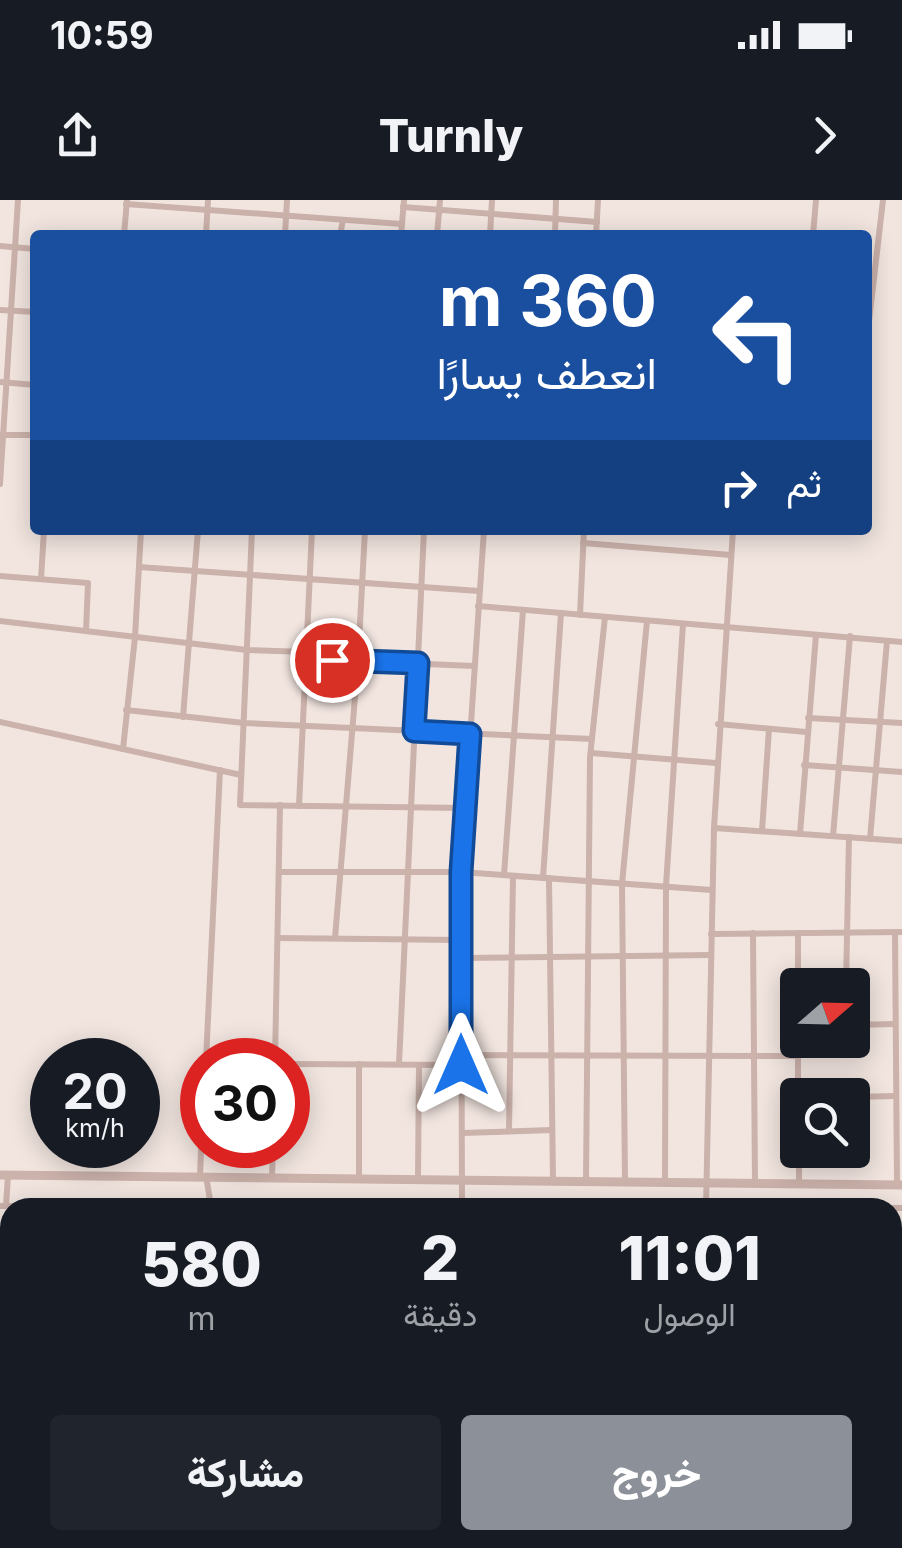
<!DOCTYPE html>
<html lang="ar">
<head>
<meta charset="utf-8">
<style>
  :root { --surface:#171b24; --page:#20242c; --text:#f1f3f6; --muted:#9ea1a6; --accent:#8c9099 }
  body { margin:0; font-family:Inter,Vazirmatn,sans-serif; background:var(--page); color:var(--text); direction:rtl; height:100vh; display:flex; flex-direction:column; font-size:38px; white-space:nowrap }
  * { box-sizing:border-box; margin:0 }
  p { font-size:32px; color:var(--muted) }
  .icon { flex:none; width:55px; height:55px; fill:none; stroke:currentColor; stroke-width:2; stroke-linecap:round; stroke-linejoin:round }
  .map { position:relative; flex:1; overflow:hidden; direction:ltr }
  .drawer { position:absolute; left:0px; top:998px; width:902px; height:352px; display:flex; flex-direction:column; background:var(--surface); border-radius:30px 30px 0 0; box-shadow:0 5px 25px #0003; direction:rtl }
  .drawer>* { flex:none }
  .banner { position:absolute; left:30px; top:30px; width:842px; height:305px; border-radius:10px; box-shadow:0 5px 25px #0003; direction:rtl; background:#1a4fa0; color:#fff; overflow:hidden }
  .needle { width:65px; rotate:70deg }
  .buttons { position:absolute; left:780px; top:768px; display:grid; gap:20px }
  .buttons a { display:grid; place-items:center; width:90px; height:90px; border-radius:10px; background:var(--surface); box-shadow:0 5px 25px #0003; font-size:50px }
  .speed { position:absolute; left:30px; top:838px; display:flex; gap:20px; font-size:50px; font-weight:700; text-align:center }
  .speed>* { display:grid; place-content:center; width:130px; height:130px; border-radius:50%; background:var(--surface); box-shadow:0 5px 25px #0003; line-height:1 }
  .speed small { font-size:25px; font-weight:400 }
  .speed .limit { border:15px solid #d22; background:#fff; color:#111 }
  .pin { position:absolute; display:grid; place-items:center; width:85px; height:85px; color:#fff; margin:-42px; border:5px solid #fff; border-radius:50%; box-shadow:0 2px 10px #0007 }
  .me { position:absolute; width:110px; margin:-55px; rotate:0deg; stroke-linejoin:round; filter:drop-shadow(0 0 8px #0008) }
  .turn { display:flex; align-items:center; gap:35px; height:210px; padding:0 50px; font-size:45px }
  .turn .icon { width:130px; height:130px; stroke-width:2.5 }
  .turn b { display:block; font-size:70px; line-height:85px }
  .then { display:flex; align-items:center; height:95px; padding:0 50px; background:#0003; gap:20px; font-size:38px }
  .eta { display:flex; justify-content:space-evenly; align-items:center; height:170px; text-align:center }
  .eta b { font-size:60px; font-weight:800; line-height:70px }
  .primary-button { display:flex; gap:20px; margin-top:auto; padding:20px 50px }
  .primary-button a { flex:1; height:115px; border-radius:10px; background:var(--accent); color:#fff; font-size:40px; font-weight:800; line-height:115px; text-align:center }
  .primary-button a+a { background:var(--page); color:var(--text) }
  .status { display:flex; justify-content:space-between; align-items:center; height:70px; padding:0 50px; background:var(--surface); direction:ltr }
  .status svg { height:28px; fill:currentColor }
  header { display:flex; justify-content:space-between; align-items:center; height:130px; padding:0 50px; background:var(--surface); font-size:45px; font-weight:800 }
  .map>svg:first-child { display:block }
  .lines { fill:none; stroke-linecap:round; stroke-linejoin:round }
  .minor { stroke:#cbb2ab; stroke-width:6 }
  .tertiary { stroke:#cbb2ab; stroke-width:9 }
  .route-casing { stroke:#114b97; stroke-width:25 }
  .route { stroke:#1a73e8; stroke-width:18 }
</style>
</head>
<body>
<div class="status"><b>10:59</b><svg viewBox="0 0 49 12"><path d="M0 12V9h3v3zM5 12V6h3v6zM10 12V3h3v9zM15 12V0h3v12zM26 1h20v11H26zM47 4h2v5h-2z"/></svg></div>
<header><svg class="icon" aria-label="forward" viewBox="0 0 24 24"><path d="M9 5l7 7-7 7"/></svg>Turnly<svg class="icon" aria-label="share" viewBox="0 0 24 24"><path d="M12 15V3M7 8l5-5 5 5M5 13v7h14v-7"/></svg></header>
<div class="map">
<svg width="902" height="1348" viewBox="0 0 902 1348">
  <rect width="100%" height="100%" fill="#f2e5e0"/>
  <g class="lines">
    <!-- minor -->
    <g class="minor">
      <polyline points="126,4 402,24"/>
      <polyline points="403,7 597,22"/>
      <polyline points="124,35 127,0"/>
      <polyline points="206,35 208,0"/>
      <polyline points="285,35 287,0"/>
      <polyline points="340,35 343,20"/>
      <polyline points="401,35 404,0"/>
      <polyline points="437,35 440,0"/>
      <polyline points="490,35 492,0"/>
      <polyline points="555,35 556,0"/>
      <polyline points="596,35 598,0"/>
      <polyline points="813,35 816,0"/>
      <polyline points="0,46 35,49"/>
      <polyline points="0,110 35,112"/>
      <polyline points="868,130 883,0"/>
      <polyline points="0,182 35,185"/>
      <polyline points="1,235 35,235"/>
      <polyline points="0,284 18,0"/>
      <polyline points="252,330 240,605 465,608"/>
      <polyline points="583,343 731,355"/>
      <polyline points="139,367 479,391"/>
      <polyline points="0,376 88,383 86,431"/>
      <polyline points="41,379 44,330"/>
      <polyline points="478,406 902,442"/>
      <polyline points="580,415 584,330"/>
      <polyline points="0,421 247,450 306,452"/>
      <polyline points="306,459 474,466"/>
      <polyline points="126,510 244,523 592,539"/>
      <polyline points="183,517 198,330"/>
      <polyline points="808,518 902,523"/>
      <polyline points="0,522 241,575"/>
      <polyline points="718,524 806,532"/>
      <polyline points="123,549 135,437 141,330"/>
      <polyline points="591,553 716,563"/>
      <polyline points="804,565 902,572"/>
      <polyline points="299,606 312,330"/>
      <polyline points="714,628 902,641"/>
      <polyline points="762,631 769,529"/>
      <polyline points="800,634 816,435"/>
      <polyline points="833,636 850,436"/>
      <polyline points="870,639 887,441"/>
      <polyline points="279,672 461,672 712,690"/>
      <polyline points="504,675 523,410"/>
      <polyline points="543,678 561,413"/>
      <polyline points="549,678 553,980"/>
      <polyline points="895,732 897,985"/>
      <polyline points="753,733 755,983"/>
      <polyline points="798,733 798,785"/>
      <polyline points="711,734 902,732"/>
      <polyline points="278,738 461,740"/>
      <polyline points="335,738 358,461 365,330"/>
      <polyline points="461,758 711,755"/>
      <polyline points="846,785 849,637"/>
      <polyline points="852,825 895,824"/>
      <polyline points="798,840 798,895"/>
      <polyline points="461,855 798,856"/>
      <polyline points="206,860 220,570"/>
      <polyline points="275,860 280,605"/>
      <polyline points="288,864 461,865"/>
      <polyline points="359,864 359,978"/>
      <polyline points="399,864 424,330"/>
      <polyline points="852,897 896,896"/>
      <polyline points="509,931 513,676"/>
      <polyline points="462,933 552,930"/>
      <polyline points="799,950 799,984"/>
      <polyline points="200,976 202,924"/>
      <polyline points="206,976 211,1006"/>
      <polyline points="272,976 273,945"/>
      <polyline points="418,978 419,865"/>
      <polyline points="586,981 590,557 605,417"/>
      <polyline points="625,981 622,684 647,421"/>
      <polyline points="665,982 666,686 683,424"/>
      <polyline points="0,1006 779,1008"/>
      <polyline points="6,1006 8,975"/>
      <polyline points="706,1007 714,628 733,330"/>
      <polyline points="462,1008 461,672 484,330"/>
      <polyline points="892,1008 902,1008"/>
      <polyline points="0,1097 10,1097"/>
      <polyline points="892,1098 902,1098"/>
      <polyline points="0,1205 10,1205"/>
      <polyline points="892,1207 902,1208"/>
      <polyline points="0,1312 10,1312"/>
      <polyline points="892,1313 902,1313"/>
      <polyline points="81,1340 81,1348"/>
      <polyline points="128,1340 129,1348"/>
      <polyline points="172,1340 172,1348"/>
      <polyline points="216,1340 216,1348"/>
      <polyline points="256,1340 256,1348"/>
      <polyline points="297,1340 297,1348"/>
      <polyline points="338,1340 338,1348"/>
      <polyline points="461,1340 461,1348"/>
      <polyline points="586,1340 586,1348"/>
      <polyline points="626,1340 626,1348"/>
      <polyline points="672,1340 672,1348"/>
      <polyline points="801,1340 801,1348"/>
      <polyline points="849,1340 849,1348"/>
      <polyline points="892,1340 892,1348"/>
      <polyline points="374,1348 374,1340"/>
      <polyline points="415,1348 415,1340"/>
      <polyline points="510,1348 510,1340"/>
      <polyline points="550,1348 550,1340"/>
      <polyline points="711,1348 711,1340"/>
      <polyline points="755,1348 755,1340"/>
    </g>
    <!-- tertiary -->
    <g class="tertiary">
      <polyline points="0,975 902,985"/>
      <polyline points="0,1329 10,1334"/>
      <polyline points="21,1340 37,1348"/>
    </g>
  </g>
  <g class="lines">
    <defs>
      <polyline id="route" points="332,460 418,463 414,531 470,534 461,672 461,865"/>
    </defs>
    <!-- route casing -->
    <use href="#route" class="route-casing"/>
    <!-- route -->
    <use href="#route" class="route"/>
  </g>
</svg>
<div class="buttons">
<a><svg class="needle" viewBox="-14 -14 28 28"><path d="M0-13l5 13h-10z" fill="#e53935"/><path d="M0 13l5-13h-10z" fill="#9ea1a6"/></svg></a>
<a><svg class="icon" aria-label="search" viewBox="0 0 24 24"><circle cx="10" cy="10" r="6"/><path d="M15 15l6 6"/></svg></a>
</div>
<div class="speed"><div>20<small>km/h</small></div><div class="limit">30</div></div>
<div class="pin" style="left:332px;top:460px;background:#d93025"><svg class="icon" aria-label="arrive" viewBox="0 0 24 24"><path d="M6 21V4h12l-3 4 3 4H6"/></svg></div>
<svg class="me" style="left:461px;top:865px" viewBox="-20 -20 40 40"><path d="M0-17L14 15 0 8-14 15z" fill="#1a73e8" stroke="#fff" stroke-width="4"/></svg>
<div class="banner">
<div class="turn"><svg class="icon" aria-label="left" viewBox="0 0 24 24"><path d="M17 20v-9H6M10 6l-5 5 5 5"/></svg><div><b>360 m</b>انعطف يسارًا</div></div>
<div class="then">ثم<svg class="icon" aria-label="right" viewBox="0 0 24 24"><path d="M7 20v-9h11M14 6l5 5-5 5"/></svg></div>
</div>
<section class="drawer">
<div class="eta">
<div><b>11:01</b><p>الوصول</p></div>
<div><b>2</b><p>دقيقة</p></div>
<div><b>580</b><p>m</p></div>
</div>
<div class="primary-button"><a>خروج</a><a>مشاركة</a></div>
</section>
</div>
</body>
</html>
